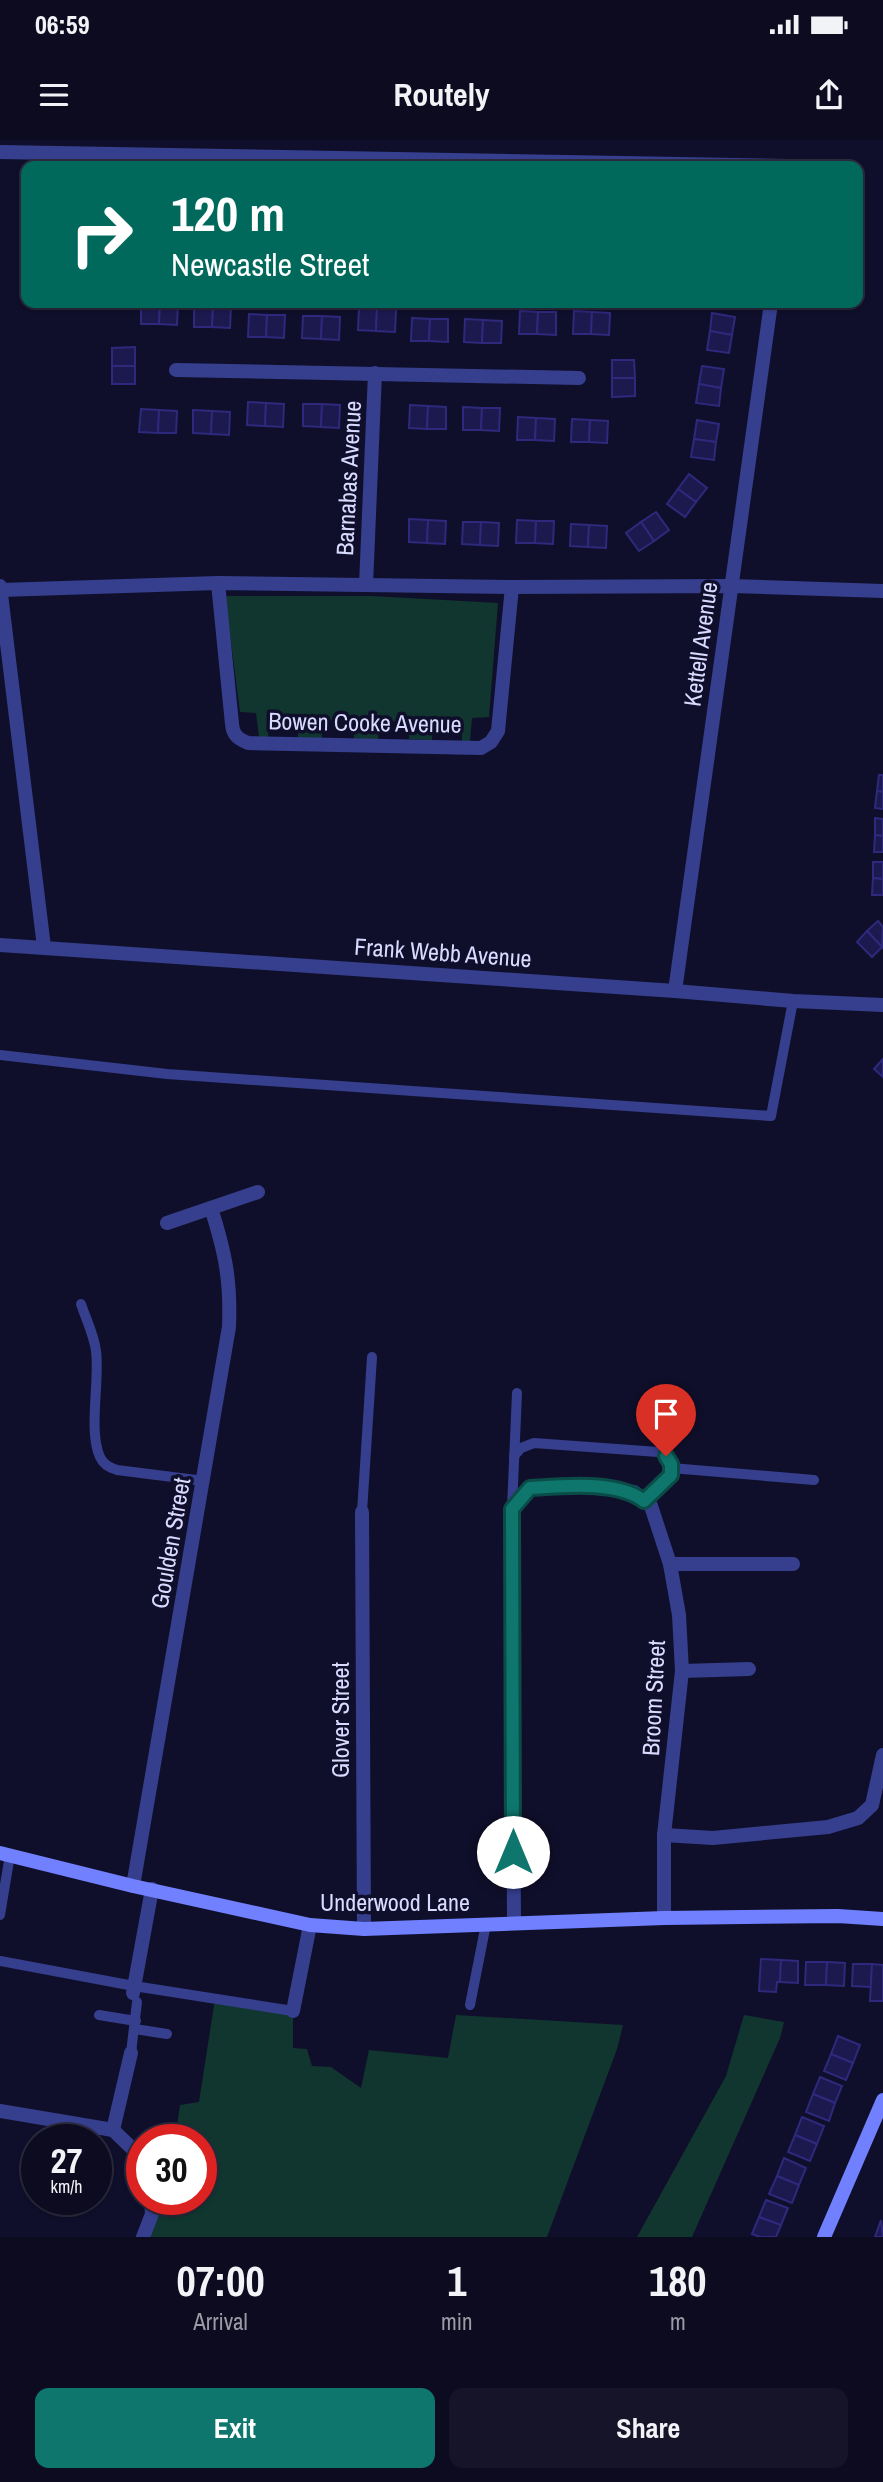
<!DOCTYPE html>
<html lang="en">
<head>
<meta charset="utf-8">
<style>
  :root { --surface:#0c0b20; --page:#151429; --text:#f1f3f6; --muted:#9a9ba5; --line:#2c2b3e; --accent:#0f766e }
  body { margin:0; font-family:"Archivo Narrow",sans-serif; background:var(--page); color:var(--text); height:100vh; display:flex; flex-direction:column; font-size:26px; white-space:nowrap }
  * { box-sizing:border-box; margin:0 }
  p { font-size:23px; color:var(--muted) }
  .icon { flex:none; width:38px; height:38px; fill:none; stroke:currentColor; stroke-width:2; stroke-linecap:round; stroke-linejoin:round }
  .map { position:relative; height:2097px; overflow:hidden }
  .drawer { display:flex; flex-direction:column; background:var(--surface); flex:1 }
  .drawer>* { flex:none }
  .hud { position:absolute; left:21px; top:21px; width:842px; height:147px; border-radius:14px; box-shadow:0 2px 5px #0004,0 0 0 2px var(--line); background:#00695c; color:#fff; overflow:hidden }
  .speed { position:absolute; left:21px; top:1984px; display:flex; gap:14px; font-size:35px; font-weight:700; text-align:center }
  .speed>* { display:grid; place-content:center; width:91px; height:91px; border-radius:50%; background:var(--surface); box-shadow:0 2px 5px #0004,0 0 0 2px var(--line); line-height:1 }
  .speed small { font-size:18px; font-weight:400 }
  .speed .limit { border:10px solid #d22; background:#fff; color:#111 }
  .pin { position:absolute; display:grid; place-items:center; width:60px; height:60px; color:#fff; margin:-72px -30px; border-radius:50% 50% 50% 0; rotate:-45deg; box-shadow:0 0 7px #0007 }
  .pin .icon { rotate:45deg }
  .me { position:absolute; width:77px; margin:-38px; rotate:0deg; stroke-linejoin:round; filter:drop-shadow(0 0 5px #0008) }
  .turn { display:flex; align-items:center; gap:24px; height:147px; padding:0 35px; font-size:32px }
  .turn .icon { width:91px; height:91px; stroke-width:2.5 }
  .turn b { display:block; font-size:49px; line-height:60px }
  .eta { display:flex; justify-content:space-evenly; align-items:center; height:119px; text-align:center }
  .eta b { font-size:42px; font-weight:700; line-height:49px }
  .button { display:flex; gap:14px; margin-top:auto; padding:14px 35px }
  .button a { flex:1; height:80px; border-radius:14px; background:var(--accent); color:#fff; font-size:28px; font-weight:700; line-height:80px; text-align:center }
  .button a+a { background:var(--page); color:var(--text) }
  .status { display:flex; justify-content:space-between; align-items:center; height:49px; padding:0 35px; background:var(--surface); direction:ltr }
  .status svg { height:19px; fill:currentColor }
  header { display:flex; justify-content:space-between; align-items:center; height:91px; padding:0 35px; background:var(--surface); font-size:32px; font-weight:700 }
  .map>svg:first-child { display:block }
  .green { fill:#11362f }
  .building { fill:#1c194e; stroke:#2e297c; stroke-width:2 }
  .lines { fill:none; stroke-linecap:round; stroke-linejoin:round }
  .lane { stroke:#363f8e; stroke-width:10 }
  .street { stroke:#363f8e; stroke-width:14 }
  .secondary { stroke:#7080ff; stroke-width:14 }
  .route-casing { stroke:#0a4d48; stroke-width:18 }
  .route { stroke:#0f766e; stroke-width:12 }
  .labels { text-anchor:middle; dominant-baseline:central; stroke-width:7; stroke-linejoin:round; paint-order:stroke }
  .street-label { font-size:24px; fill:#d9daff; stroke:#100f2b }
</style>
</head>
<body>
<div class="status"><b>06:59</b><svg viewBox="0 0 49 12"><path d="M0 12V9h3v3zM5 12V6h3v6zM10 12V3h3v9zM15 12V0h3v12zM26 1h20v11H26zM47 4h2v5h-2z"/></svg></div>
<header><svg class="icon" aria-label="menu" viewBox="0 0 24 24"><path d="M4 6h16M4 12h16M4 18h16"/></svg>Routely<svg class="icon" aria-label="share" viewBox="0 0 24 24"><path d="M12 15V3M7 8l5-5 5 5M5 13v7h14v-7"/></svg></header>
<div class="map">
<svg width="883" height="2097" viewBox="0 0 883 2097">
  <rect width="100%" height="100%" fill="#100f2b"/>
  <!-- green -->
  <g class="green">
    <polygon points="225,456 372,456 498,463 489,577 472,578 470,601 462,601 462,583 433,583 432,600 409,599 409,582 379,581 378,600 354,599 354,581 322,580 322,599 298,598 298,580 270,579 268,597 259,597 256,573 240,572"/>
    <polygon points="215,1859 293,1871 293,1908 307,1909 312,1926 331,1927 361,1948 369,1910 448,1918 456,1875 623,1885 617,1909 547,2097 143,2097 151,2060 201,2060 201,2000 187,2000 177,1986 180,1965 199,1962"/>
    <polygon points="744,1875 784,1882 780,1898 692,2097 637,2097 726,1936"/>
  </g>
  <!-- building -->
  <g class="building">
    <polygon points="141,163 160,163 159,184 141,184"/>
    <polygon points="160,163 178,163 177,185 159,184"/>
    <polygon points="194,164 213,165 212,187 194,187"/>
    <polygon points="213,165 231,165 230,188 212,187"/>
    <polygon points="359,167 377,168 376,191 358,190"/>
    <polygon points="377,168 396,169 395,192 376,191"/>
    <polygon points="520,171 538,172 537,194 519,194"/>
    <polygon points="574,171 592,172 591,194 573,194"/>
    <polygon points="538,172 556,172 556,195 537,194"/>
    <polygon points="592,172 610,173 609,195 591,194"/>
    <polygon points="712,173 735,177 732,195 710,191"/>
    <polygon points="249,174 267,175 266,197 248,197"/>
    <polygon points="267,175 285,175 284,198 266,197"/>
    <polygon points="303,176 322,176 321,199 302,198"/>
    <polygon points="322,176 340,177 339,200 321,199"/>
    <polygon points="412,178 430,179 429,201 411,201"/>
    <polygon points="430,179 448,179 448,202 429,201"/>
    <polygon points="465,179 483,180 482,203 464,202"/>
    <polygon points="483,180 502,181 501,203 482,203"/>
    <polygon points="710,191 732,195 729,213 707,210"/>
    <polygon points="135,207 135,226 112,226 112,208"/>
    <polygon points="612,220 634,220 635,238 612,238"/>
    <rect x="112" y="226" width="23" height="18"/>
    <polygon points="702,226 724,229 721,248 699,244"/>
    <polygon points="612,238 635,238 635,256 612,257"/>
    <polygon points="699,244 721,248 719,266 696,263"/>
    <polygon points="248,262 266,263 265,286 247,285"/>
    <polygon points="266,263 284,264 283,287 265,286"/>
    <polygon points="303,264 322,264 321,287 303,286"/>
    <polygon points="322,264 340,265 339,288 321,287"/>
    <polygon points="410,265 428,266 427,289 409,288"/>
    <polygon points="428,266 446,267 446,289 427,289"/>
    <polygon points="463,267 482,268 481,290 463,290"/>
    <polygon points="482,268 500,268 499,291 481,290"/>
    <polygon points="141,269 159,270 158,293 139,292"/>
    <polygon points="159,270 177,271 176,293 158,293"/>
    <polygon points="193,270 212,271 211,294 193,293"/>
    <polygon points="212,271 230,272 229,295 211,294"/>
    <polygon points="518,277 536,278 535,300 517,300"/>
    <polygon points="536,278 555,279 554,301 535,300"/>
    <polygon points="572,279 590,280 589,302 571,302"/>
    <polygon points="590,280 608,281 607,303 589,302"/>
    <polygon points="697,280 719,284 716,302 694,299"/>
    <polygon points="694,299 716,302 714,320 691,317"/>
    <polygon points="689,334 707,348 696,362 678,349"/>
    <polygon points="678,349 696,362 685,377 667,364"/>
    <polygon points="656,372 669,390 654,401 641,382"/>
    <polygon points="409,379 428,380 427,403 409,402"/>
    <polygon points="428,380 446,381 445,404 427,403"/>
    <polygon points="517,380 536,381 535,403 516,403"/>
    <polygon points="536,381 554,381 553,404 535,403"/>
    <polygon points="463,382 481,382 480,405 462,404"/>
    <polygon points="481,382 499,383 498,406 480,405"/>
    <polygon points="641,382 654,401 639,411 626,393"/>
    <polygon points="571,384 589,385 588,407 570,406"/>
    <polygon points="589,385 607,386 606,408 588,407"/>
    <polygon points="879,635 883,635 883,652 877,651"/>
    <polygon points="877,651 883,652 883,669 875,668"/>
    <polygon points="875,678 883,679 883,696 875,695"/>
    <polygon points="875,695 883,696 883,712 874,712"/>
    <polygon points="873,722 883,722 883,739 873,738"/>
    <polygon points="873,738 883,739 883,755 872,755"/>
    <polygon points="878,781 883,787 882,807 867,791"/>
    <polygon points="867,791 882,807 872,817 857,802"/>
    <polygon points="883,919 883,937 874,929"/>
    <polygon points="761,1819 781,1820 780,1842 777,1842 776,1852 759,1851"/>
    <polygon points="781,1820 798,1821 798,1843 780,1842"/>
    <polygon points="806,1822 827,1822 826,1845 805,1845"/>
    <polygon points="827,1822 845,1823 844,1846 826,1845"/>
    <polygon points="853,1824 872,1824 871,1847 852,1846"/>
    <polygon points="872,1824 883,1825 883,1861 870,1861"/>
    <polygon points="838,1896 860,1905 853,1923 831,1914"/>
    <polygon points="831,1914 853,1923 846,1940 824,1931"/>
    <polygon points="820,1937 842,1946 835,1963 813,1954"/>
    <polygon points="813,1954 835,1963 829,1981 806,1972"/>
    <polygon points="802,1977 824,1986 817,2004 795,1995"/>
    <polygon points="795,1995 817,2004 810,2021 788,2012"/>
    <polygon points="784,2018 806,2028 799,2045 777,2036"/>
    <polygon points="777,2036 799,2045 792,2063 769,2054"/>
    <polygon points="766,2060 788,2068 781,2085 759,2077"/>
    <polygon points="759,2077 781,2085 776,2097 760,2097 752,2094"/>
    <polygon points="881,2080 883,2097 875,2097"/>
  </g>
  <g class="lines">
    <!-- lane -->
    <g class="lane">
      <polyline points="0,915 167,934 771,976 793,861"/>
      <path d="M 81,1164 C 86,1179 94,1195 96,1211 C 100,1241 88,1291 100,1317 C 103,1324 110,1328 117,1330 L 204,1341"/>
      <polyline points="514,1316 521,1308 534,1303 658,1312 666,1316 671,1324 671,1335 644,1361"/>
      <polyline points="671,1328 814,1340"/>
      <polyline points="512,1368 517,1253"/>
      <polyline points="362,1372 372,1217"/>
      <polyline points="0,1775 10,1715"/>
      <polyline points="0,1821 134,1846 293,1871"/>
      <polyline points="470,1865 486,1784"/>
      <polyline points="99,1875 136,1881"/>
      <polyline points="135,1889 167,1894"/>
      <polyline points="131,1913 137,1862"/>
    </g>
    <!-- street -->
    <g class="street">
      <polyline points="0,12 790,26"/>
      <polyline points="176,230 579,238"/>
      <path d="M 218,443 L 232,584 C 233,595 238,599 248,603 L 481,608 L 491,602 L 498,591 L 512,447"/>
      <polyline points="366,445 375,233"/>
      <polyline points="0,446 44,807"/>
      <polyline points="1,450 218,443 512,447 731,446 883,451"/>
      <polyline points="0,805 675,851 793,861 883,865"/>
      <polyline points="675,851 771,163"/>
      <polyline points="167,1083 258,1052"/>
      <polyline points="362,1372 364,1789"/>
      <polyline points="670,1424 793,1424"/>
      <polyline points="682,1531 749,1529"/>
      <polyline points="664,1695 713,1698 828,1687 858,1678 872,1665 883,1615"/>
      <path d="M 133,1746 L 229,1187 C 231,1140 225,1112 211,1068"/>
      <polyline points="514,1783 512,1369 529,1347 581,1346 634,1352 651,1366 670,1424 679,1475 682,1531 664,1695 664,1778"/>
      <polyline points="133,1853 152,1749"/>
      <polyline points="293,1871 310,1785"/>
      <polyline points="0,1971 113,1990 142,2018"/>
      <polyline points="113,1990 131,1913"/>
      <polyline points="143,2097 152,2074 151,2060"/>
    </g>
    <!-- secondary -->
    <g class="secondary">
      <polyline points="0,1713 133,1746 310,1785 364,1789 664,1778 838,1776 883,1779"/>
      <polyline points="824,2097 883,1960"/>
    </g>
  </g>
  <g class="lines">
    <defs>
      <path id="route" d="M 513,1712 L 512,1369 L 530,1348 C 562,1346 618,1340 644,1361 L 671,1335 L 671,1324 L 666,1316"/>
    </defs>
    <!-- route casing -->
    <use href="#route" class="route-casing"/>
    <!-- route -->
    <use href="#route" class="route"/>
  </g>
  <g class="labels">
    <!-- street labels -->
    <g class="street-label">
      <text transform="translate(348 338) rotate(-87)">Barnabas Avenue</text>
      <text transform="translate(700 504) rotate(-82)">Kettell Avenue</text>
      <text transform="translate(365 582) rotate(1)">Bowen Cooke Avenue</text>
      <text transform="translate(443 812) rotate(4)">Frank Webb Avenue</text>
      <text transform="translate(170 1403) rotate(-80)">Goulden Street</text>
      <text transform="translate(653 1558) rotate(-87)">Broom Street</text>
      <text transform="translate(340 1580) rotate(-90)">Glover Street</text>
      <text x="395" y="1762">Underwood Lane</text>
    </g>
  </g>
</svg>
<div class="speed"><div>27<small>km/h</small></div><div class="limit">30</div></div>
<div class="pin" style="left:666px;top:1316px;background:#d93025"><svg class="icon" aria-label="arrive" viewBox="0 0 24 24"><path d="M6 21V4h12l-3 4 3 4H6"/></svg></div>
<svg class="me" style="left:513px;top:1712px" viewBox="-20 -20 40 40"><circle r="19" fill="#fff"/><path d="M0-13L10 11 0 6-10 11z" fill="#0f766e"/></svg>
<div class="hud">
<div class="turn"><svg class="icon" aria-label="right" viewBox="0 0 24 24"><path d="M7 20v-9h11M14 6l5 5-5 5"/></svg><div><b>120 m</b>Newcastle Street</div></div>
</div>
</div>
<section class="drawer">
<div class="eta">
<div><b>07:00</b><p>Arrival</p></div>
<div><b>1</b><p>min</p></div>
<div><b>180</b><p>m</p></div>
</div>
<div class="button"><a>Exit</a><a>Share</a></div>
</section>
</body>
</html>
